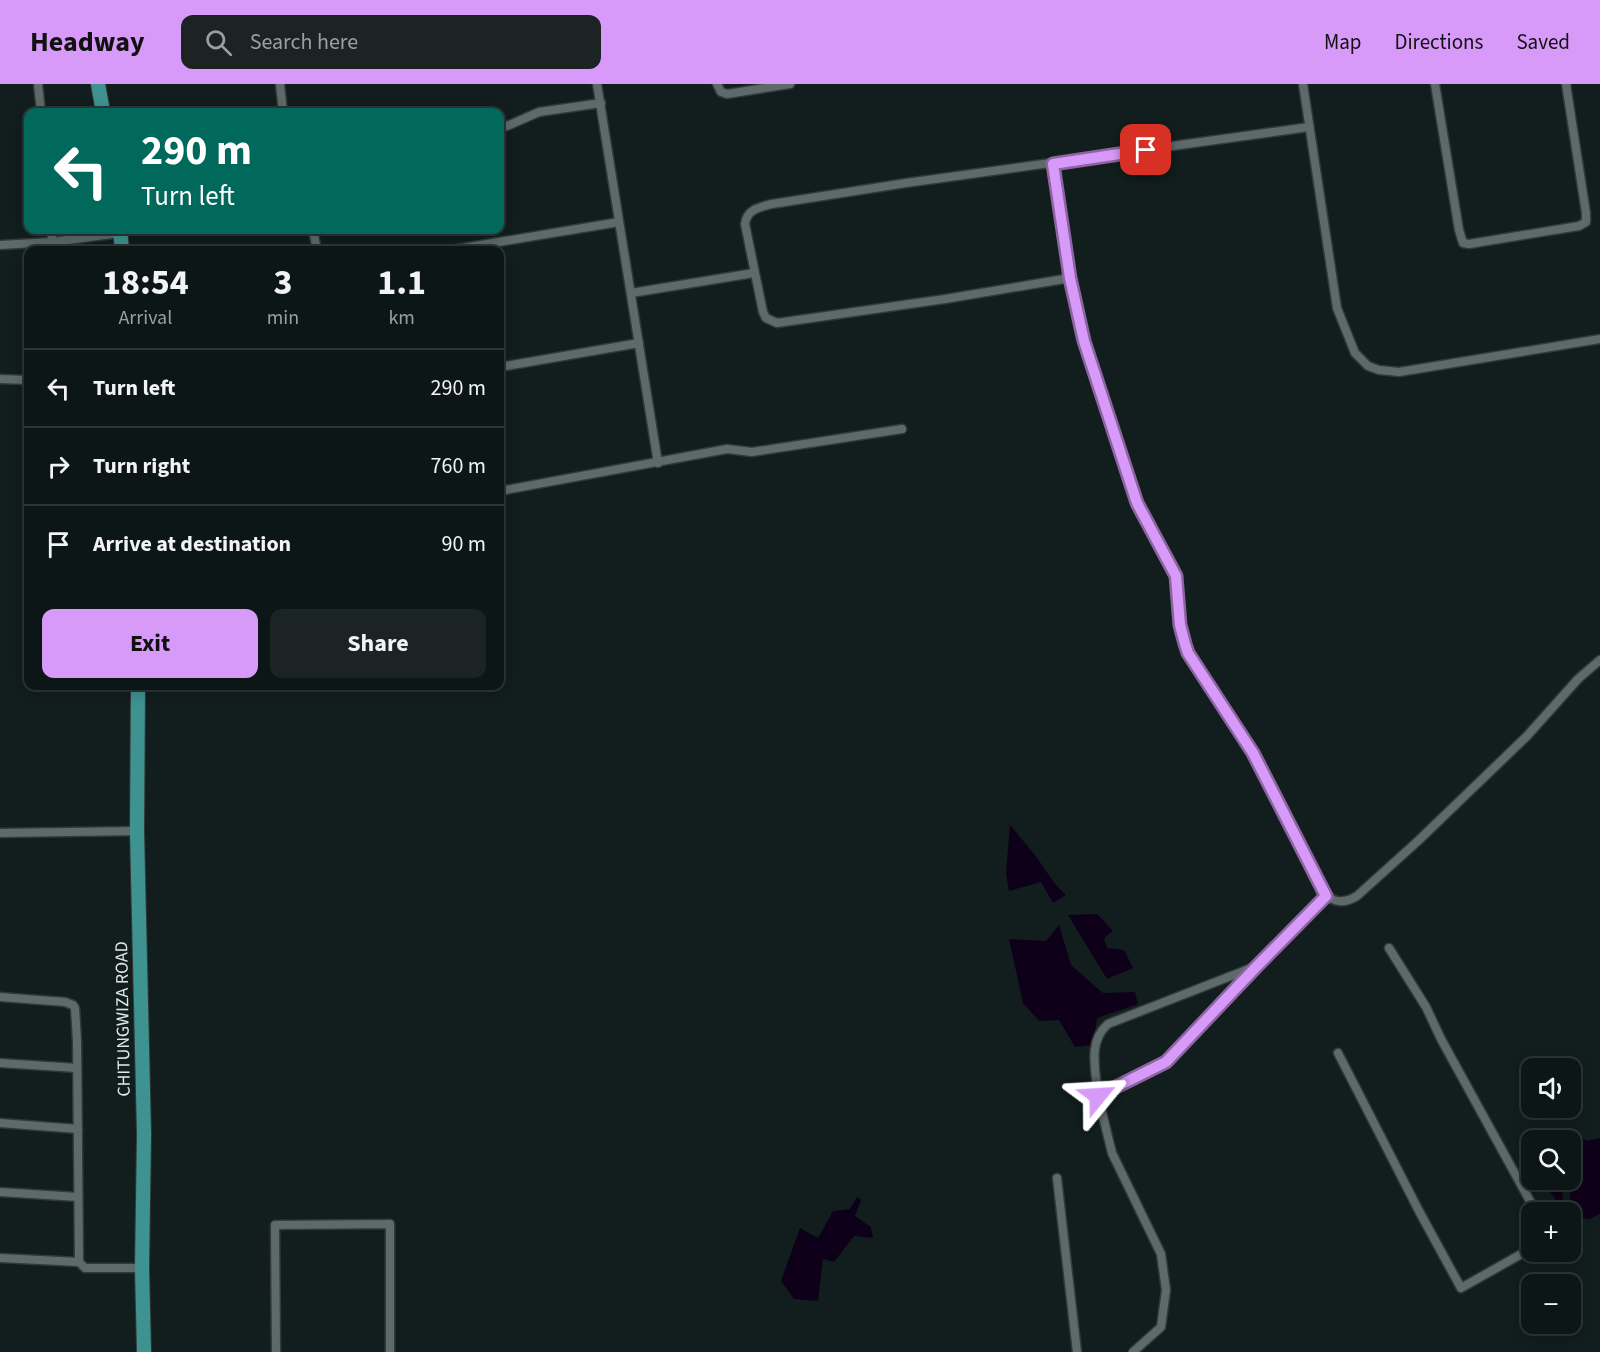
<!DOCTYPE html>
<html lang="en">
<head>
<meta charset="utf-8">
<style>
  :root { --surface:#0d1616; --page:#1b2323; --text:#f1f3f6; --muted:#9a9fa1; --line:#2d3535; --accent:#d89af8 }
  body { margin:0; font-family:"Source Sans 3",sans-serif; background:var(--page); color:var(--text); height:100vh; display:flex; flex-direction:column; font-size:22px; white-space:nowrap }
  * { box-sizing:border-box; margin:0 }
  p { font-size:20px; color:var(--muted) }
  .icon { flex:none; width:33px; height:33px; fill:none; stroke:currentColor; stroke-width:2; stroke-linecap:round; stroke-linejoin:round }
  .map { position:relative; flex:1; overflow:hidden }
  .panel { position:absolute; left:24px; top:162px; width:480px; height:444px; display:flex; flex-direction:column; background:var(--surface); border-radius:12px; box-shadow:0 3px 15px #0003,0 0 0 2px var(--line) }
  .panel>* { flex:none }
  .hud { position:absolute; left:24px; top:24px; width:480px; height:126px; border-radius:12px; box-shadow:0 3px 15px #0003,0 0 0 2px var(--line); background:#00695c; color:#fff; overflow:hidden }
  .controls { position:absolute; left:1521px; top:974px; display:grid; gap:12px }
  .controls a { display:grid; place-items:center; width:60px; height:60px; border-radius:12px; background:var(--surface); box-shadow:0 3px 15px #0003,0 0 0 2px var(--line); font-size:30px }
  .pin { position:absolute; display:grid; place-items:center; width:51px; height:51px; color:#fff; margin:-26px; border-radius:12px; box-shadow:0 3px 9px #0006 }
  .me { position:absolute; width:66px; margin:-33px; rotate:63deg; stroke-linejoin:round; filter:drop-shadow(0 0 4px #0008) }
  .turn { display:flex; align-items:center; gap:21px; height:126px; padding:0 18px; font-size:27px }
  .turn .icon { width:78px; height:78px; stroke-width:2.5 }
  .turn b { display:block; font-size:42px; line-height:51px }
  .eta { display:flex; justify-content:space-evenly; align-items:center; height:102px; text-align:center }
  .eta b { font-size:36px; font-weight:700; line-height:42px }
  .action { display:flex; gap:12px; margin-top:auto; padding:12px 18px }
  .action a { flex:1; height:69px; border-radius:12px; background:var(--accent); color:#111; font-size:24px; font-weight:700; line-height:69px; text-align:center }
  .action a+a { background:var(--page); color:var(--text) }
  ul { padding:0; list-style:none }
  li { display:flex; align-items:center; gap:18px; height:78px; padding:0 18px; border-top:2px solid var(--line) }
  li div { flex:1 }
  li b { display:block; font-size:22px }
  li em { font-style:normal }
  header { display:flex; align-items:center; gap:36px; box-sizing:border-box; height:84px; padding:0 30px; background:var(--accent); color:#111 }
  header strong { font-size:28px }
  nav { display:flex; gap:33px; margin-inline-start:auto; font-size:21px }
  .search { width:420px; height:54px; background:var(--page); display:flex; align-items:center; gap:15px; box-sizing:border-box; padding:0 21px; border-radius:12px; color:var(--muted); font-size:22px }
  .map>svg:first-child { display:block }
  .water { fill:#0f001a }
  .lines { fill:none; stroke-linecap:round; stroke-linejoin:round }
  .minor-casing { stroke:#323938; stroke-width:11 }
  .primary-casing { stroke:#323938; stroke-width:16 }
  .minor { stroke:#5c6b6a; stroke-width:8 }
  .primary { stroke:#3e9390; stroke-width:14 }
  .route-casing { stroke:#8c64a1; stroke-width:15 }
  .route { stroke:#d89af8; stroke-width:10 }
  .labels { text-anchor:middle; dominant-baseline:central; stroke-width:5; stroke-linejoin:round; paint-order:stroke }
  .street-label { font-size:18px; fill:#e0e8e8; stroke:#111e1d }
</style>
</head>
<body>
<header>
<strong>Headway</strong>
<div class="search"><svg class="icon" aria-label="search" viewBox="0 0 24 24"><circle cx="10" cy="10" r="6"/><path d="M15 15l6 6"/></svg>Search here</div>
<nav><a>Map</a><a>Directions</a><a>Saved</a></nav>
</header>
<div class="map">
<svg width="1600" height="1268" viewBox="0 0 1600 1268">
  <rect width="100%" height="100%" fill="#111e1d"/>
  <!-- water -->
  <g class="water">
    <polygon points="1010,741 1035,771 1055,800 1066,811 1053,819 1041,798 1009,807 1006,789"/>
    <polygon points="1097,830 1113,847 1104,854 1107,864 1124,866 1133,884 1107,895 1068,831"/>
    <polygon points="1059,841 1071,881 1103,909 1135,908 1138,920 1097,934 1093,961 1075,963 1059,936 1039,937 1023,919 1009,855 1046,857"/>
    <polygon points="1554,1050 1581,1052 1586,1057 1600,1054 1600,1130 1589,1135 1571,1132 1570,1128 1568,1128 1571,1103 1562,1101 1563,1127 1542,1095 1570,1095 1570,1056 1542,1056"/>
    <polygon points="857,1113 861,1116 855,1132 871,1143 873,1154 854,1152 834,1178 823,1175 818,1217 794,1215 781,1197 800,1144 818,1154 833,1127 850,1125"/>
  </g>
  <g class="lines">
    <defs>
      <g id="minor">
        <polyline points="38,0 41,28"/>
        <polyline points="280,0 283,28"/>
        <polyline points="597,0 658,379"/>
        <polyline points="717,0 721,8 727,10 790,0"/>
        <polyline points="1303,0 1337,224 1355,269 1368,282 1379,286 1399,288 1600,255"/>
        <polyline points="1435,0 1459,146 1463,159 1469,160 1579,142 1586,138 1586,129 1566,0"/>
        <polyline points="500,43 507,42 539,28 601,19"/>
        <path d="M 1053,80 L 1070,194 L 1084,257 L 1137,419 L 1176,492 L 1180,541 L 1188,569 L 1253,669 L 1322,808 C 1333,819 1344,820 1357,812 L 1419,756 L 1527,652 L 1578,595 L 1600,576"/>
        <polyline points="51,146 53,166"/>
        <polyline points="313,146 317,166"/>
        <polyline points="0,161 52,158 120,149"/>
        <polyline points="457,165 619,138"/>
        <path d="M 1070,194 L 945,215 L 777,239 L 766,234 L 763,228 L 745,140 C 747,125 760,123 772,120 L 906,99 L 1309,43"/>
        <polyline points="631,209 754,189"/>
        <polyline points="500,283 639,259"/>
        <polyline points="0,295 28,296"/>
        <polyline points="500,407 727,365 752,368 902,345"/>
        <polyline points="0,749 137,747"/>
        <polyline points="1389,864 1426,923 1441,955 1536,1128"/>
        <polyline points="0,913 65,918 73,921 75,924 77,957 79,1178"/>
        <polyline points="1338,969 1419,1127 1461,1204 1532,1164"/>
        <polyline points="0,979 77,984"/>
        <path d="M 1098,1012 C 1096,987 1087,958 1108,940 L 1254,883"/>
        <polyline points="0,1039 78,1045"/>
        <polyline points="1057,1094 1077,1268"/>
        <polyline points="0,1108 78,1113"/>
        <polyline points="0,1174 79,1178 85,1184 142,1184"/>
        <polyline points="276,1268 275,1141 390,1140 390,1268"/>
        <polyline points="1133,1268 1161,1243 1166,1206 1161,1170 1112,1069 1098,1012 1166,978 1257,882 1326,812"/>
      </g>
      <g id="primary">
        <polyline points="98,0 103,28"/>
        <polyline points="120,146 122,166"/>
        <polyline points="138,602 137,747 144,1050 142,1184 144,1268"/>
      </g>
    </defs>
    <!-- minor casing -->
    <use href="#minor" class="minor-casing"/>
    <!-- primary casing -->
    <use href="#primary" class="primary-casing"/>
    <!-- minor -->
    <use href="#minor" class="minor"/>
    <!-- primary -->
    <use href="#primary" class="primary"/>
  </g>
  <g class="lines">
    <defs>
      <polyline id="route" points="1098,1012 1166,978 1257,882 1326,812 1253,669 1188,569 1185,560 1180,541 1176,492 1137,419 1084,257 1070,194 1053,80 1146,66"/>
    </defs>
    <!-- route casing -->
    <use href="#route" class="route-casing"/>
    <!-- route -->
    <use href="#route" class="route"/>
  </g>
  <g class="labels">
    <!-- street labels -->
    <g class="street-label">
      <text transform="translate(123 935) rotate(-91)">CHITUNGWIZA ROAD</text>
    </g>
  </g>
</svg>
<div class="controls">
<a><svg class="icon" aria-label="sound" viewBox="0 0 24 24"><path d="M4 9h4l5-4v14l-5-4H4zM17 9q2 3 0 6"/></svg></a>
<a><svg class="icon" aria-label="search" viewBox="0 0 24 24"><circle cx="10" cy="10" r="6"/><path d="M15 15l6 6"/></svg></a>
<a>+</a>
<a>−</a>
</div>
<div class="pin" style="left:1146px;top:66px;background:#d93025"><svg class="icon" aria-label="arrive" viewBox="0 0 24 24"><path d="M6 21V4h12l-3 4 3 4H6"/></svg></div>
<svg class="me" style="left:1098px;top:1012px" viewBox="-20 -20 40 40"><path d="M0-17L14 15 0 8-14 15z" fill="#d89af8" stroke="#fff" stroke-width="4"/></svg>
<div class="hud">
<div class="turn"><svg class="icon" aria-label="left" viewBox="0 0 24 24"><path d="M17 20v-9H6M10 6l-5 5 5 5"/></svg><div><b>290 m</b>Turn left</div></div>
</div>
<section class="panel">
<div class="eta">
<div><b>18:54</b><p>Arrival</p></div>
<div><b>3</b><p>min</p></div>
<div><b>1.1</b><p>km</p></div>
</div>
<ul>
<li><svg class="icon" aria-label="left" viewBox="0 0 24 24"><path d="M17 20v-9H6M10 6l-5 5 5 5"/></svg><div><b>Turn left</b></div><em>290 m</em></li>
<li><svg class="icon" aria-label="right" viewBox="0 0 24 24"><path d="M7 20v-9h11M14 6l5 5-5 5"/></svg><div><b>Turn right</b></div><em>760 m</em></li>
<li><svg class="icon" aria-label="arrive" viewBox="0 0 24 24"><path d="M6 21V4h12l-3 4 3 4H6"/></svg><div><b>Arrive at destination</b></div><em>90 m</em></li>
</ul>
<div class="action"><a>Exit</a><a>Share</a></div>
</section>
</div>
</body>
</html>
